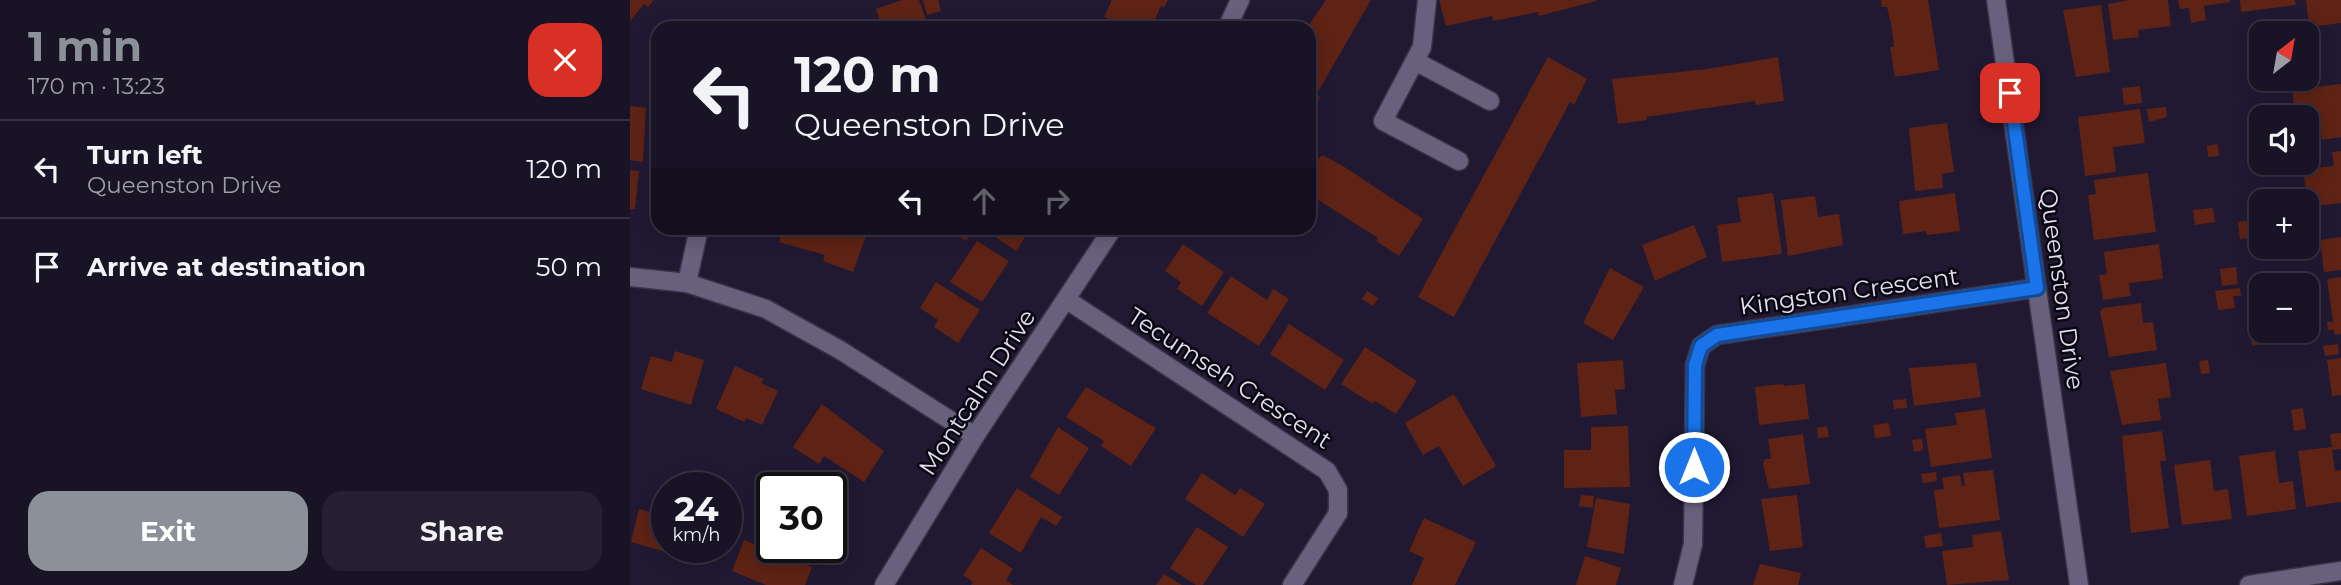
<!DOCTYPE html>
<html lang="en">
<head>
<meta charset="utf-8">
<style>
  :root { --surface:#191326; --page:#262032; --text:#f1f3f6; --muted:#9f9ea7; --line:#373243; --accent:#8c9099 }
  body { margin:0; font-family:Montserrat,sans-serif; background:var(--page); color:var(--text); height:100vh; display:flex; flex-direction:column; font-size:26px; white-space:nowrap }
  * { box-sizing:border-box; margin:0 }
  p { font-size:23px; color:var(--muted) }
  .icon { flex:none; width:38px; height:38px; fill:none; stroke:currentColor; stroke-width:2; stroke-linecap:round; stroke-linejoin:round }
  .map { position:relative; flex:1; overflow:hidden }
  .side { display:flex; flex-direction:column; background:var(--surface); width:630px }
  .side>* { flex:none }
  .banner { position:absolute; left:21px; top:21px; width:665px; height:214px; border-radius:21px; box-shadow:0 4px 18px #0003,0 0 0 2px var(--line); background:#191326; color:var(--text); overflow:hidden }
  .needle { width:46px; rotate:31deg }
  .tools { position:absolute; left:1619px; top:21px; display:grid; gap:14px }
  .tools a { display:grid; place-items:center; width:70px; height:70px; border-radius:14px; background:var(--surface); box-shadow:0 4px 18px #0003,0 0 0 2px var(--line); font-size:35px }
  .speed { position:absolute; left:21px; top:472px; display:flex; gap:14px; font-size:35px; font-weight:700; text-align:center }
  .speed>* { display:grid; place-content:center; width:91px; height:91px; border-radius:50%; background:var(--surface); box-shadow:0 4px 18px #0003,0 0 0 2px var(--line); line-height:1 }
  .speed small { font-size:18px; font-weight:400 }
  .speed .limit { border:4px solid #111; border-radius:10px; background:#fff; color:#111 }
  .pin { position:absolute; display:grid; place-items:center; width:60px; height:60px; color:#fff; margin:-30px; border-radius:14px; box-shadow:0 4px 10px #0006 }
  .me { position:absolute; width:77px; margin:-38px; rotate:0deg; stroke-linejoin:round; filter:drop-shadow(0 0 5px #0008) }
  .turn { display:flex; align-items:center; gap:24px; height:147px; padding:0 28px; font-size:32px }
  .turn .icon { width:91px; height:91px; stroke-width:2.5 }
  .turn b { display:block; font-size:49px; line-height:60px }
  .lanes { display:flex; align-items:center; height:66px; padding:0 28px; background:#0003; justify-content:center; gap:35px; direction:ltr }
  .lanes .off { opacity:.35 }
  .round { display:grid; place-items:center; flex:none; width:74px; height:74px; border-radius:21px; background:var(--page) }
  .headline { display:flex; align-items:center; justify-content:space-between; height:119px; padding:0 28px }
  h1 { font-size:42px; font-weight:700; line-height:52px; color:var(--accent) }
  .action { display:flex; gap:14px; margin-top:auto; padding:14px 28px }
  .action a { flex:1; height:80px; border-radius:21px; background:var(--accent); color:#fff; font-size:28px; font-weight:700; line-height:80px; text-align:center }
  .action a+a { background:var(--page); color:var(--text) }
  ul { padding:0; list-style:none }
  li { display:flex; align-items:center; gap:21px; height:98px; padding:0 28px; border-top:2px solid var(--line) }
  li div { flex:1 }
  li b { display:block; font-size:26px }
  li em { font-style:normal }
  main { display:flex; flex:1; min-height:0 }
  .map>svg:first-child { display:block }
  .building { fill:#5e2314 }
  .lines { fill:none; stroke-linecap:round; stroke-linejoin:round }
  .minor-casing { stroke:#3a3448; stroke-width:21 }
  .minor { stroke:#68617e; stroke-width:18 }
  .route-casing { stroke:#114b97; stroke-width:18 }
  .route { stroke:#1a73e8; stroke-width:12 }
  .labels { text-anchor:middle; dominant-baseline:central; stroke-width:5; stroke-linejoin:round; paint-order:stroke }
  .street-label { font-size:24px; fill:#e2ddef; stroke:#090711 }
</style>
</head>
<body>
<main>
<section class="side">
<div class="headline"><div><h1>1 min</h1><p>170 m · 13:23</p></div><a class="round" style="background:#d93025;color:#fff"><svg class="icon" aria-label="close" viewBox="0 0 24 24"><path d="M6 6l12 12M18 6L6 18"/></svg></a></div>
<ul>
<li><svg class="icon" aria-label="left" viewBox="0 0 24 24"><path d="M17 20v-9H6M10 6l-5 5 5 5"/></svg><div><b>Turn left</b><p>Queenston Drive</p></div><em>120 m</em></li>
<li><svg class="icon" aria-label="arrive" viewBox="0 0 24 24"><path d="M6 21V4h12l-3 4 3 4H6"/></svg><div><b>Arrive at destination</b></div><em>50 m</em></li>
</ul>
<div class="action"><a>Exit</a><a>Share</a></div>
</section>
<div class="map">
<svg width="1711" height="585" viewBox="0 0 1711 585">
  <rect width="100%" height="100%" fill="#211932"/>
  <!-- building -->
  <g class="building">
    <polygon points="0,0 24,0 18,7 14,4 0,21"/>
    <polygon points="272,0 289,0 296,20 289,22 291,28 252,28 246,9"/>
    <polygon points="293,0 308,0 311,11 297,15"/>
    <polygon points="482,0 538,0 534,8 531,6 521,28 498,28 474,17"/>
    <polygon points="696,0 741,0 686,95 690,97 679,115 677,28"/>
    <polygon points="809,0 966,0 966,1 909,16 908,12 863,21 862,16 816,26"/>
    <polygon points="1251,0 1298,0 1309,70 1265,77 1260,47 1264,47 1262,29 1257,7 1252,7"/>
    <polygon points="1499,0 1538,0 1541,26 1508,30 1509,37 1483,40 1478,4"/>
    <polygon points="1548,0 1600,0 1600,2 1574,6 1576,20 1561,23 1559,8 1550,9"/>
    <polygon points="1610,0 1665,0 1666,5 1611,12"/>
    <polygon points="1676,0 1711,0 1711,23 1679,27"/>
    <polygon points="1471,5 1480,72 1446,77 1433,10"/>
    <polygon points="918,57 957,79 944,105 940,102 824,317 788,297"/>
    <polygon points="1148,57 1154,101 1126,105 1125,101 1016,117 1017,120 988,124 982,79 1078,69"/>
    <polygon points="1711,84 1711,137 1692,140 1689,119 1676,121 1676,117 1665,117 1662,90"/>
    <polygon points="1510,86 1512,103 1494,105 1492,88"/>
    <polygon points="0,106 16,108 13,162 0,160"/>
    <polygon points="1536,107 1537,117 1519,122 1517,109"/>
    <polygon points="1510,109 1515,143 1483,147 1486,172 1455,176 1448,117"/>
    <polygon points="1317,123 1324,172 1312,174 1313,188 1285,191 1279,128"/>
    <polygon points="1588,144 1589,156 1578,157 1577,146"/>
    <polygon points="1711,151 1711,203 1678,207 1673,169 1704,166 1702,152"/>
    <polygon points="679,153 689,159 692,155 713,166 793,219 769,256 746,241 748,238 679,194"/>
    <polygon points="0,170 9,171 5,209 0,209"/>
    <polygon points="1518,173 1526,232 1464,240 1458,195 1466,194 1464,180"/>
    <polygon points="1143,193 1152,254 1092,262 1087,225 1111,222 1107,198"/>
    <polygon points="1325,193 1330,231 1297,235 1296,231 1273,234 1269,201"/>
    <polygon points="1185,196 1188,217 1209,214 1213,245 1158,256 1151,200"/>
    <polygon points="1583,208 1585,222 1565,225 1563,210"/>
    <polygon points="1624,220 1626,237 1610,239 1608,222"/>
    <polygon points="1064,225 1077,257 1025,281 1012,245"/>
    <polygon points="154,228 222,228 237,233 223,272 193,261 195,255 149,242"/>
    <polygon points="327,228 342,232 336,241 324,233"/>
    <polygon points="357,228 401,228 386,251 355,230"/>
    <polygon points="1711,237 1711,270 1694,272 1690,240"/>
    <polygon points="347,241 379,261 352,302 320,282"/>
    <polygon points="553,244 594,272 572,306 547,289 551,282 535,271"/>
    <polygon points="1529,244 1533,279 1499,283 1501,296 1473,300 1469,275 1477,274 1474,252"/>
    <polygon points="1606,267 1608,284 1592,286 1590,269"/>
    <polygon points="980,268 1014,287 983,340 953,323"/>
    <polygon points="601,276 637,300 643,289 659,299 629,346 577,313"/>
    <polygon points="1711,277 1711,334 1705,335 1704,330 1698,330 1697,322 1703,322 1697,279"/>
    <polygon points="306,282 350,310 328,343 304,327 308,320 290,308"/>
    <polygon points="1610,288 1611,296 1603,296 1605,308 1588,310 1585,291"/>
    <polygon points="737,291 748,298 743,306 732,299"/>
    <polygon points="1511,303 1513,323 1523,322 1527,350 1479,357 1470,311 1473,308"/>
    <polygon points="1631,321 1631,331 1636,331 1638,343 1622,346 1619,322"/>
    <polygon points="659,324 714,360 695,390 640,354"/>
    <polygon points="1708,344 1709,354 1695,356 1693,346"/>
    <polygon points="735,347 787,381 766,414 745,401 743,404 711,384"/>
    <polygon points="45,351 74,360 61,405 11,389 21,356 42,362"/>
    <polygon points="1711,358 1711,395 1702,396 1697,360"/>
    <polygon points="993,360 995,389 985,390 987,414 951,417 947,363"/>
    <polygon points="1578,360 1580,373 1571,374 1569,361"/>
    <polygon points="1346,363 1351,397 1284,406 1279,368"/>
    <polygon points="1536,363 1541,397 1528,399 1531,420 1492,425 1480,371"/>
    <polygon points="105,366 134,379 131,383 148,391 132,425 116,418 114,422 86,409"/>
    <polygon points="1153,384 1154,386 1175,384 1179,419 1129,425 1125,387"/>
    <polygon points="456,387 526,428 501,466 471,446 474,441 436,417"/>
    <polygon points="824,394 866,466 833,486 809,446 793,455 775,423"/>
    <polygon points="1276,399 1277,408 1264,409 1263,400"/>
    <polygon points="192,404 254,451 234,482 194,456 189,464 163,447"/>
    <polygon points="1673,408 1676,429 1664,431 1661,410"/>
    <polygon points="1355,409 1362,458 1301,467 1295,429 1327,425 1325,413"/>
    <polygon points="1259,423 1261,436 1245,438 1243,425"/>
    <polygon points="998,426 1000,487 934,488 934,450 961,450 961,427"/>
    <polygon points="1197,426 1199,437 1188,438 1187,428"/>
    <polygon points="428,427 459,448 429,495 400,477"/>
    <polygon points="1532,431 1536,461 1530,461 1539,528 1501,533 1492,436"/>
    <polygon points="1711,433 1711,449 1702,450 1705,471 1711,470 1711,502 1676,507 1668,451 1702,447 1700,434"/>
    <polygon points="1173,434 1180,484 1139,489 1133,464 1135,459 1141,459 1138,439"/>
    <polygon points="1292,439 1293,450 1284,452 1282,440"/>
    <polygon points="1645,451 1649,483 1663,481 1666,509 1617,516 1609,456"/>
    <polygon points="1580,460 1584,491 1598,489 1602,519 1552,525 1544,465"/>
    <polygon points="1363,470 1370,520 1309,528 1304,490 1314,489 1312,478 1330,475 1332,486 1335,486 1333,473"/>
    <polygon points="1306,472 1307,481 1293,483 1291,474"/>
    <polygon points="572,473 605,495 610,488 635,504 613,537 555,499"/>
    <polygon points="190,481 219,498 201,530 201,488 186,488"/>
    <polygon points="387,488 432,517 426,526 411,517 391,553 359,533"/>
    <polygon points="951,495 964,496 963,508 949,506"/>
    <polygon points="1167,495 1173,547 1140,551 1131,499"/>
    <polygon points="966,498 1000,504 994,554 957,547"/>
    <polygon points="37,508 37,548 63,548 60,559 1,542 9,509 34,516"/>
    <polygon points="794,518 846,542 825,585 782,585 794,558 779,551"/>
    <polygon points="567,527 598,547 573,585 566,585 540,568"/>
    <polygon points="1371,531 1379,580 1317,585 1312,551 1343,547 1342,535"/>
    <polygon points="1311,533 1313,546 1296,548 1294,536"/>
    <polygon points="114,540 182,567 175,585 136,585 102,571"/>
    <polygon points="351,548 383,569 376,580 383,585 341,585 343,582 333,575"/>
    <polygon points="955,556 991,568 986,585 946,585"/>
    <polygon points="1130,564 1171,573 1168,585 1123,585"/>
    <polygon points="534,574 552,585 526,585"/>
  </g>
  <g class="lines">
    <defs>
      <g id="minor">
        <polyline points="797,0 792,47 753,121 829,161"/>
        <polyline points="1366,0 1449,585"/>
        <polyline points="597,28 610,0"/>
        <polyline points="785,61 860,101"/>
        <polyline points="0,277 57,283 136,309 210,350 345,436"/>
        <polyline points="57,283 69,228"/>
        <polyline points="437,300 697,471 708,490 708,513 662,585"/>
        <polyline points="254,585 345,436 483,228"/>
        <polyline points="1053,585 1063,544 1065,365 1071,346 1087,335 1407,288"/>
        <polyline points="1619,585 1711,571"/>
      </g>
    </defs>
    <!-- minor casing -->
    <use href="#minor" class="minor-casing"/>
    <!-- minor -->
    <use href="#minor" class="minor"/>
  </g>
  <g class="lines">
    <defs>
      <polyline id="route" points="1064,467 1065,365 1071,346 1087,335 1407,288 1380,93"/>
    </defs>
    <!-- route casing -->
    <use href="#route" class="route-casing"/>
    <!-- route -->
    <use href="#route" class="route"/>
  </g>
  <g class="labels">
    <!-- street labels -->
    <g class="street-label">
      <text transform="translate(1432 289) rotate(82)">Queenston Drive</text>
      <text transform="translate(1219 291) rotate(-8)">Kingston Crescent</text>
      <text transform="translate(600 378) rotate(33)">Tecumseh Crescent</text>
      <text transform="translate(347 392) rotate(-57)">Montcalm Drive</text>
    </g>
  </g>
</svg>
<div class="tools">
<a><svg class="needle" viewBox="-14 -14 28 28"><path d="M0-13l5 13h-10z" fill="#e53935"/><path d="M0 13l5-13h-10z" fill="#9f9ea7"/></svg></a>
<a><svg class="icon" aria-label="sound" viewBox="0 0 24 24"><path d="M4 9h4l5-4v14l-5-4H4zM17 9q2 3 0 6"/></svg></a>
<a>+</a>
<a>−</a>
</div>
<div class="speed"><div>24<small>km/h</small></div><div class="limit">30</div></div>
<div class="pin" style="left:1380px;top:93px;background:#d93025"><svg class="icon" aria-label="arrive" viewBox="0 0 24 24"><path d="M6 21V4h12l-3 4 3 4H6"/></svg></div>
<svg class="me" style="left:1064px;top:467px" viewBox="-20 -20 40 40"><circle r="17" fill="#1a73e8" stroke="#fff" stroke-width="3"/><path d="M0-11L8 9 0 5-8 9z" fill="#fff"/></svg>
<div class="banner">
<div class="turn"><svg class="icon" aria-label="left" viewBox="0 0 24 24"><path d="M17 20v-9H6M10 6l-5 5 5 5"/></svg><div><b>120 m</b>Queenston Drive</div></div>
<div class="lanes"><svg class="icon" aria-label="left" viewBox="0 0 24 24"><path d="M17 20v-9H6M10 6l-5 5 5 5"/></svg><svg class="icon off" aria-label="ahead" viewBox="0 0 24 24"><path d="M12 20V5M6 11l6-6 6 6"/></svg><svg class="icon off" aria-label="right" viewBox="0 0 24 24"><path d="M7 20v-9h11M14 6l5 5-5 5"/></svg></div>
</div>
</div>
</main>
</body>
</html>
